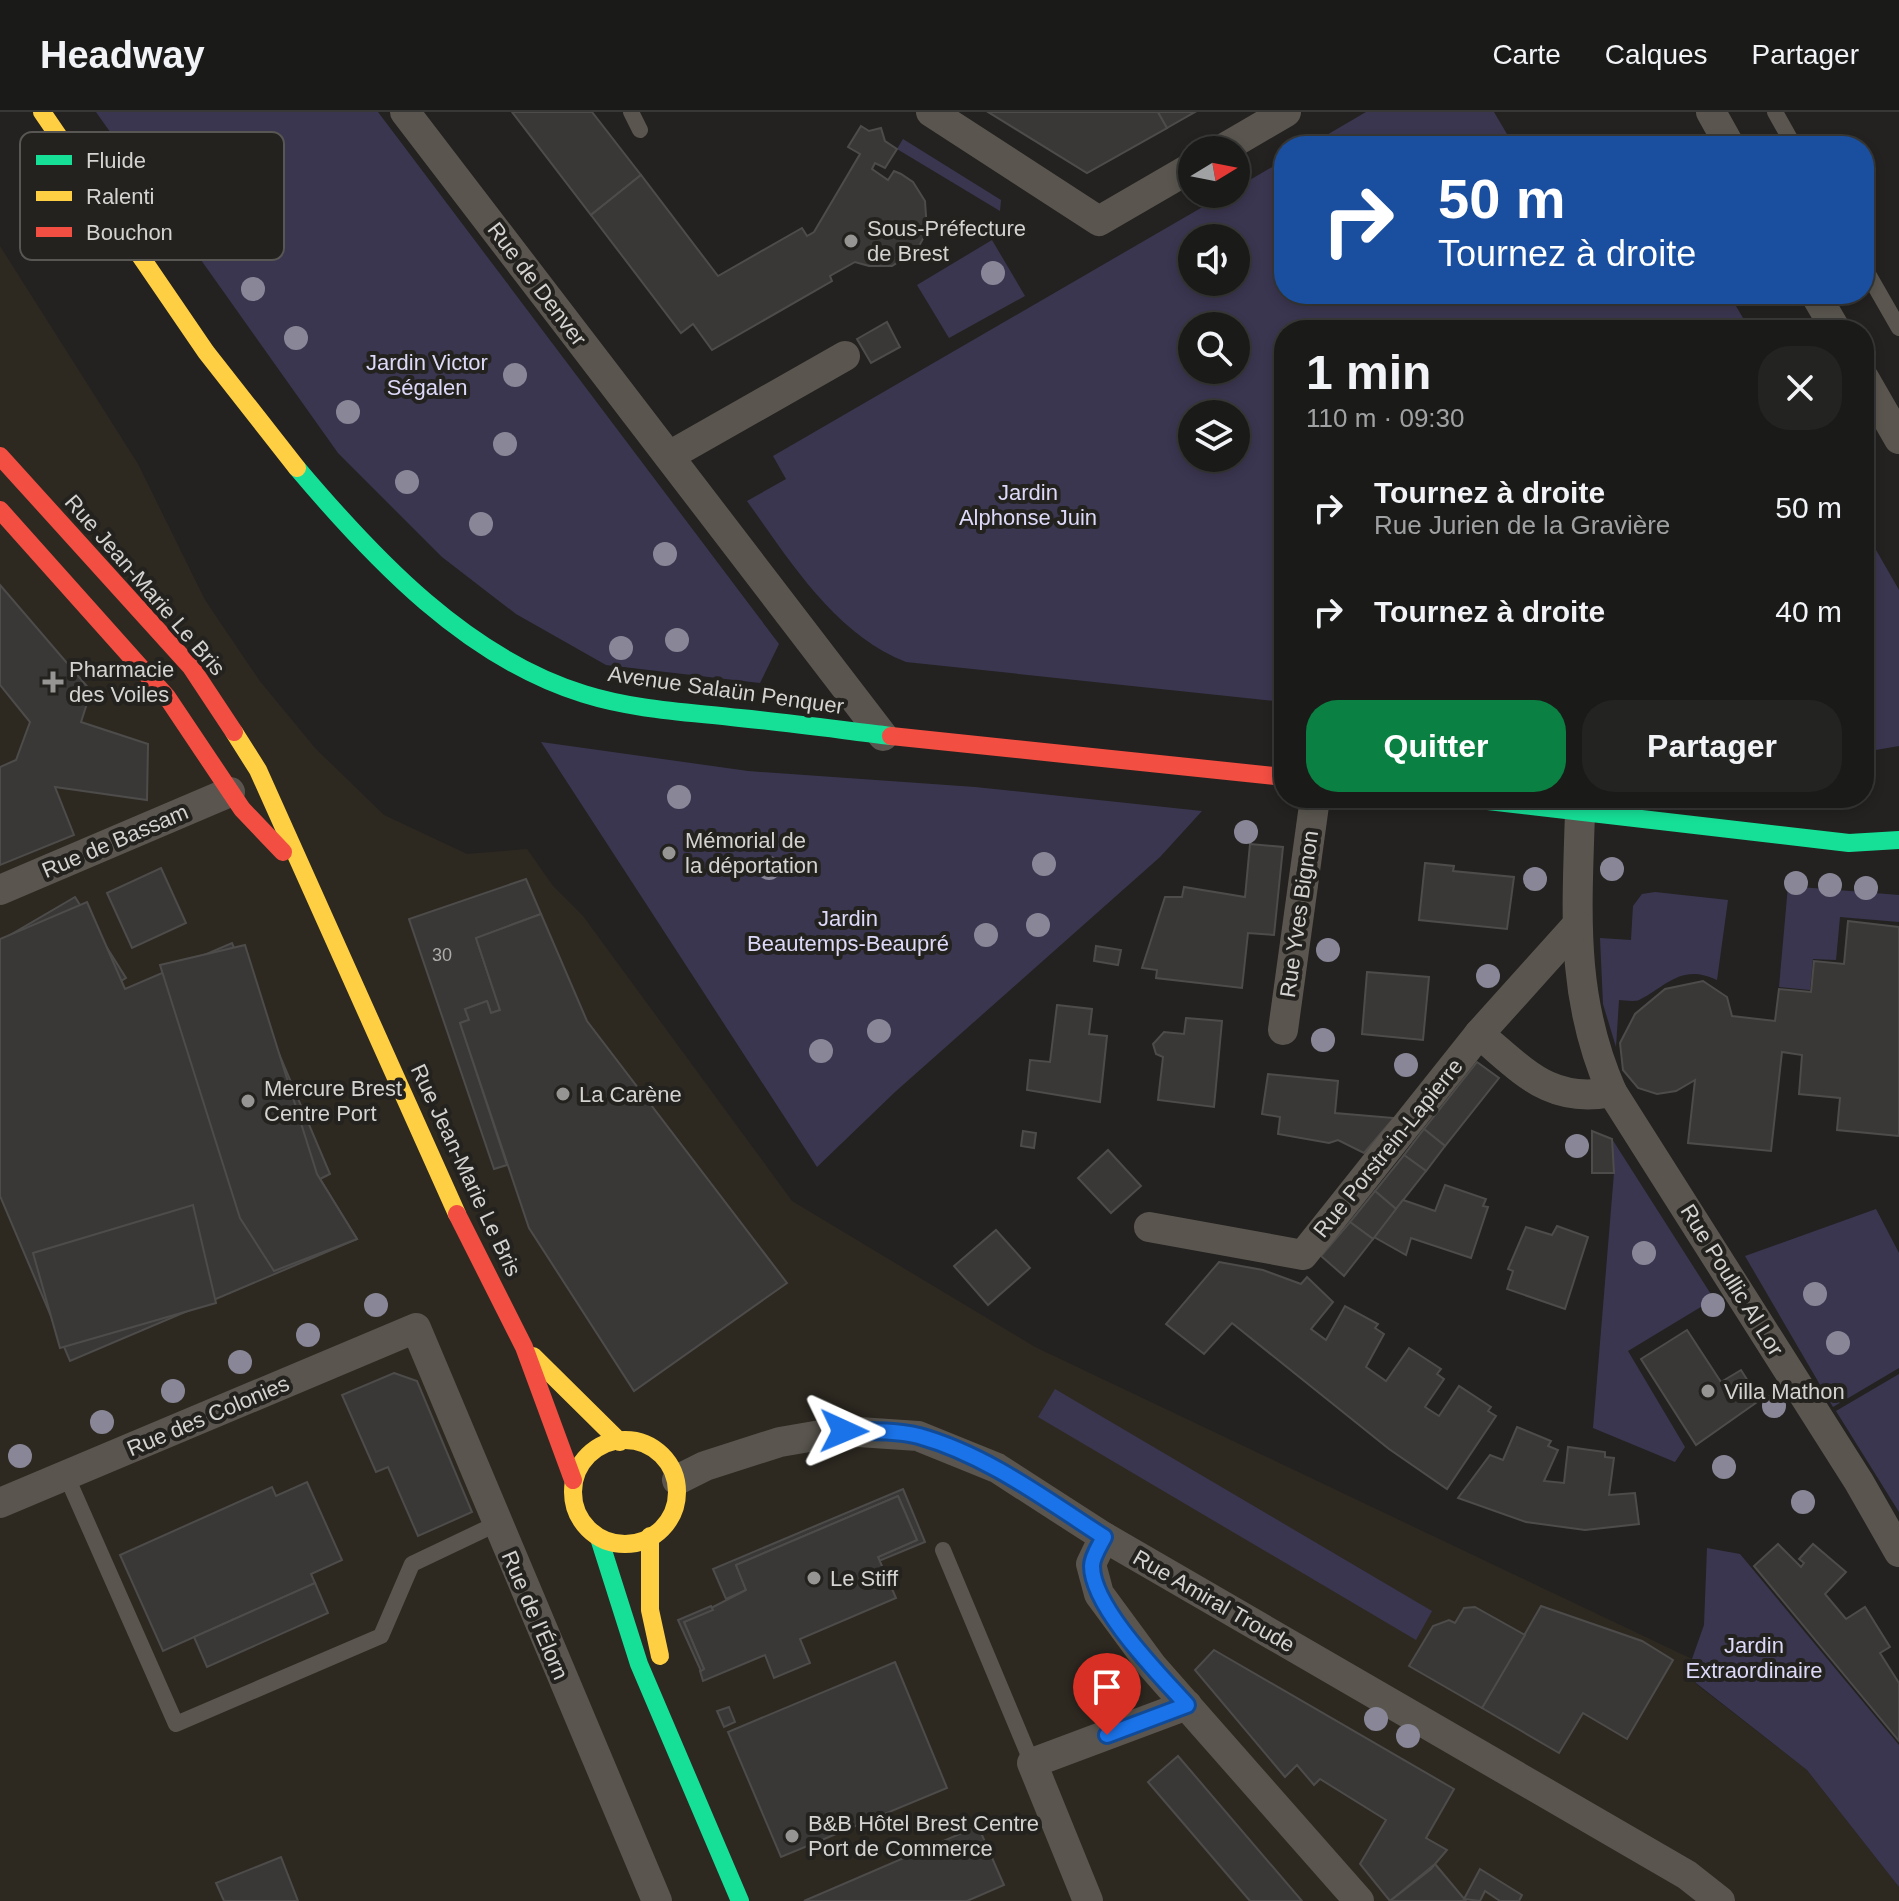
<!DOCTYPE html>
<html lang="fr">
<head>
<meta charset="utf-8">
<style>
  :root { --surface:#1a1a18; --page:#232321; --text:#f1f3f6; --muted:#9fa1a2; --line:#383837; --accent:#0b8043 }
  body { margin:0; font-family:Arial,sans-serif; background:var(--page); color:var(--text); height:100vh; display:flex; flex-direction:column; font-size:30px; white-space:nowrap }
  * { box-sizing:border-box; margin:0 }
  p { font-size:26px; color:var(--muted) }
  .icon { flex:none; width:44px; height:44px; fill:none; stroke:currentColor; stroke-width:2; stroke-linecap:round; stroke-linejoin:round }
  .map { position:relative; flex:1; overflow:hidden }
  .panel { position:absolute; left:1274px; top:208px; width:600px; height:488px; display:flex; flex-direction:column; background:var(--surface); border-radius:32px; box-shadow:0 4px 12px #0003,0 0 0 2px var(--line) }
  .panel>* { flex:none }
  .hud { position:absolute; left:1274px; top:24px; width:600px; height:168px; border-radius:32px; box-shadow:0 4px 12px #0003,0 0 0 2px var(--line); background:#1a4fa0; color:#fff; overflow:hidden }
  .needle { width:52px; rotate:80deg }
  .fabs { position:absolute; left:1178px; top:24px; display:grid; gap:16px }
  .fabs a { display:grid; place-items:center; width:72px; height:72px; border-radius:50%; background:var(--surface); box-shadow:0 4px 12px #0003,0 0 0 2px var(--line); font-size:40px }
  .pin { position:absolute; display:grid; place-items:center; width:68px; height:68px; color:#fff; margin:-82px -34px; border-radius:50% 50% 50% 0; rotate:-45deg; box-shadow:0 0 8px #0007 }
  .pin .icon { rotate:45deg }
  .me { position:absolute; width:88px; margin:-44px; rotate:91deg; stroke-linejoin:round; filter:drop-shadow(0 0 6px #0008) }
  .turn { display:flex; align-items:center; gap:28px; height:168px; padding:0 32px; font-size:36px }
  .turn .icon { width:104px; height:104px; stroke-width:2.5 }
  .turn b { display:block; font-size:56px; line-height:68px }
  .round { display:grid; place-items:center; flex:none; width:84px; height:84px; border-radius:32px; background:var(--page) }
  .overview { display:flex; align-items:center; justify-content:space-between; height:136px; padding:0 32px }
  h1 { font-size:48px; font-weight:700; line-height:60px }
  .primary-button { display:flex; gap:16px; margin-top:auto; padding:16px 32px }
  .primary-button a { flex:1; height:92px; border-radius:32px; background:var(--accent); color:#fff; font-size:32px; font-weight:700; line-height:92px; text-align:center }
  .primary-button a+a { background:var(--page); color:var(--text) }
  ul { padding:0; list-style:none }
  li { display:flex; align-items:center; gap:24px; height:104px; padding:0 32px }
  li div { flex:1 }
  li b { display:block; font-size:30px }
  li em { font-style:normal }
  header { display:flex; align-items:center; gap:48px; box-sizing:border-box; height:112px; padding:0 40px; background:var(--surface); border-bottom:2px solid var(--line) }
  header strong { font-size:38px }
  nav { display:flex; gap:44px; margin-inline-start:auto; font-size:28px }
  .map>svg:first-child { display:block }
  .built { fill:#2d2921 }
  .green { fill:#3b3650; fill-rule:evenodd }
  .building { fill:#393837; stroke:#4d4c4b; stroke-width:2 }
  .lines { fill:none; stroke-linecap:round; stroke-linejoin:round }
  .lane { stroke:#5a564f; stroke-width:16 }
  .street { stroke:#5a564f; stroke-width:30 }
  .fast { stroke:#16e098; stroke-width:18 }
  .slow { stroke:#ffcf43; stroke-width:18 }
  .jam { stroke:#f24e42; stroke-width:18 }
  .tree { fill:#898797 }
  .route-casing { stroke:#114b97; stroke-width:20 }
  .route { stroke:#1a73e8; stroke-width:14 }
  .poi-dot { fill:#969593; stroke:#24221f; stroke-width:3 }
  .labels { text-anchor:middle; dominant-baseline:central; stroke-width:8; stroke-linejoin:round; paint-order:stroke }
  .number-label { font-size:18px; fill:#adacaa }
  .poi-label { font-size:22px; fill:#d4d3d1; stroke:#24221f; text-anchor:start }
  .street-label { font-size:22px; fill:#d4d3d1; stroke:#24221f }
  .park-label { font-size:22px; fill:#ddd9f9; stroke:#24221f }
  .key { fill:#24221f; stroke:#595754; stroke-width:2 }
  .key-label { font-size:22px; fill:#d4d3d1 }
</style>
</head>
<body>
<header>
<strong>Headway</strong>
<nav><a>Carte</a><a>Calques</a><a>Partager</a></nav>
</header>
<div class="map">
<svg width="1899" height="1789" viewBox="0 0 1899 1789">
  <rect width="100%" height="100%" fill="#232220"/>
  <!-- built -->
  <polygon class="built" points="0,134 138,352 205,488 259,568 315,636 384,703 467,742 527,737 553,774 583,804 792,1089 1035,1235 1692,1547 1696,1572 1807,1658 1899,1775 1899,1789 0,1789"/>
  <!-- green -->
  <g class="green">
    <polygon points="96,0 378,0 779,532 760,571 606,553 516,502 442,445 338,341"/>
    <polygon points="1366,0 1494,0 1514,34 1308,34"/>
    <polygon points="903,27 1001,88 1000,99 897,37"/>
    <path d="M 1284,48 L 1284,182 L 1729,182 L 1750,218 L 1284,218 L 1284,590 L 906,550 C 835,522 790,449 747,389 L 786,367 L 773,344 L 1225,82 L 1236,82 L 1236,76 ZM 1192,126 L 1236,126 L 1236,170 L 1192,170 ZM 1236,214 L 1236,258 L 1192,258 L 1192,214 ZM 1236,302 L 1236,346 L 1192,346 L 1192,302 Z"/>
    <polygon points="992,128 1025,184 949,226 917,173"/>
    <polygon points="1864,417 1899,478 1899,634 1864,640"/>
    <polygon points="541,630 748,659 975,675 1202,699 1160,745 895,980 817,1055"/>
    <polygon points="1788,774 1899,783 1899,810 1840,805 1836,848 1813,847 1810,878 1779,875"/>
    <path d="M 1655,780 L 1728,788 L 1717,868 C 1681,851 1667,874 1639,888 C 1634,890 1624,888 1619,888 L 1616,935 L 1603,892 L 1600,826 L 1631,828 L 1633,794 L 1642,782 Z"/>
    <polygon points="1612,1027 1714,1187 1628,1239 1685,1335 1675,1350 1593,1316 1614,1061"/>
    <polygon points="1876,1097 1899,1141 1899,1256 1833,1295 1745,1144"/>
    <polygon points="1899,1262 1899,1400 1836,1299"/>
    <polygon points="1055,1277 1432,1499 1416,1528 1038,1305"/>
    <polygon points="1707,1436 1740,1442 1899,1633 1899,1775 1807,1658 1696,1571 1692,1547 1704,1513"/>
  </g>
  <!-- building -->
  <g class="building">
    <polygon points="512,0 592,0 641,63 591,103"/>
    <polygon points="988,0 1158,0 1167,16 1087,61"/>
    <polygon points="1158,0 1195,0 1167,16"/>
    <polygon points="861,14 869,19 881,16 885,29 897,37 885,56 875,51 872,57 888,68 894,59 901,62 913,70 925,89 927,119 917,138 892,154 869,154 855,150 830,164 832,169 712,238 693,212 681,221 591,103 641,63 718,164 802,116 807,124 814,120 860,42 848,35"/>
    <polygon points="887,210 900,235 871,251 857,227"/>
    <polygon points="0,473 91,579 81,610 148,632 147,688 55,675 74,723 0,753 0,655 16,648 30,610 0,573"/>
    <polygon points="1250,732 1283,735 1274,823 1248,821 1242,876 1156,866 1157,858 1142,856 1165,785 1182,785 1184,775 1245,785"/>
    <polygon points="1425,751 1454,754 1453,759 1514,765 1507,817 1419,808"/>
    <polygon points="161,756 186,811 132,836 107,781"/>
    <polygon points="526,767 541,802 476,826 500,898 491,901 487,889 465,897 469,908 460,911 507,1053 494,1057 409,807"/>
    <polygon points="75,785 126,866 33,921 47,955 61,952 85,1049 59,1054 56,1047 0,1057 0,829"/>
    <polygon points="87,790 125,877 232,831 330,1062 320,1067 357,1127 70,1249 0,1084 0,827"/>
    <polygon points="541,802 587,909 787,1171 634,1279 529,1116 460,911 469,908 465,897 487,889 491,901 500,898 476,826"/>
    <polygon points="1848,809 1899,815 1899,1024 1837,1018 1840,986 1799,982 1802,943 1782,940 1771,1039 1688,1031 1695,968 1676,979 1657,982 1638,976 1623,958 1620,931 1635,902 1665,877 1703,869 1727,885 1732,904 1775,909 1779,877 1811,880 1814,849 1844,852"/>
    <polygon points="245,833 317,1062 357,1127 274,1159 240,1106 160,853"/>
    <polygon points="1096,834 1121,838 1118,853 1094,849"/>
    <polygon points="1367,860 1429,865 1423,928 1362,922"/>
    <polygon points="1057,893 1092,897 1089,922 1107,924 1100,990 1027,978 1030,948 1050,950"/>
    <polygon points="1186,906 1222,909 1214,995 1158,988 1163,945 1156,942 1153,932 1164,920 1184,922"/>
    <polygon points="1477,950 1499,966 1445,1034 1424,1017"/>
    <polygon points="1268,962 1338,969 1335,1001 1394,1006 1364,1041 1338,1028 1329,1031 1278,1022 1280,1005 1262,1002"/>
    <polygon points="1424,1017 1445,1034 1426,1059 1404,1043"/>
    <polygon points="1023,1019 1036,1021 1034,1036 1021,1034"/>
    <polygon points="1592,1019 1612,1027 1614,1061 1592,1061"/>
    <polygon points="1108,1038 1141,1074 1111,1101 1078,1066"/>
    <polygon points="1404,1043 1426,1059 1396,1097 1375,1079"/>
    <polygon points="1445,1073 1486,1087 1483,1094 1488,1095 1471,1146 1411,1126 1406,1143 1374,1125 1403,1088 1435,1099"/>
    <polygon points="1375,1079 1396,1097 1373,1127 1350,1110"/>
    <polygon points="193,1093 216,1191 60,1236 33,1141"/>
    <polygon points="1350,1110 1373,1127 1344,1164 1321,1144"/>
    <polygon points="1557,1114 1588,1125 1565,1197 1507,1177 1513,1159 1508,1157 1526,1115 1552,1123"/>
    <polygon points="996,1118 1030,1156 988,1193 954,1154"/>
    <polygon points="1219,1150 1263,1158 1301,1172 1307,1165 1333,1190 1311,1217 1326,1228 1345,1194 1378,1212 1375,1216 1384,1222 1366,1255 1386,1269 1409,1236 1441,1257 1437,1262 1444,1267 1425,1295 1439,1304 1459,1274 1491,1295 1488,1299 1496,1304 1447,1377 1389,1337 1232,1211 1204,1242 1166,1212"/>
    <polygon points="1687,1218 1721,1270 1741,1258 1760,1288 1696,1333 1641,1247"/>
    <polygon points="394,1261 417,1269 472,1400 418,1424 388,1355 376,1360 342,1283"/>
    <polygon points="1517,1315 1551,1329 1548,1334 1558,1338 1544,1369 1564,1371 1568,1335 1605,1340 1605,1345 1614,1346 1609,1383 1635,1381 1639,1412 1585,1418 1526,1410 1458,1386 1490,1343 1503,1348"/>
    <polygon points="307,1370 342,1448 311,1462 315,1471 163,1539 120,1443 272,1375 276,1384"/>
    <polygon points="903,1377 925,1430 879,1449 878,1445 917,1428 898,1384 736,1453 746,1478 726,1487 713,1457"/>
    <polygon points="898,1384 917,1428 878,1445 896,1486 800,1527 810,1551 774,1566 765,1543 703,1569 700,1559 704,1557 684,1510 746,1478 736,1453"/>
    <polygon points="1778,1432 1801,1455 1804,1451 1799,1447 1813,1432 1846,1460 1825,1482 1846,1507 1865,1495 1890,1535 1880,1541 1899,1571 1899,1629 1754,1454"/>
    <polygon points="315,1471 328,1501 207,1555 194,1525"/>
    <polygon points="711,1494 713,1498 684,1510 704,1557 701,1559 678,1508"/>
    <polygon points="1541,1494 1642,1529 1673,1548 1627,1627 1583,1601 1559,1641 1482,1596"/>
    <polygon points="1475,1495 1525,1523 1482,1596 1409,1554 1433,1514 1449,1508 1455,1511 1464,1496"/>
    <polygon points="1214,1538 1454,1677 1426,1726 1447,1738 1435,1752 1390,1789 1360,1752 1386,1708 1320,1667 1314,1673 1297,1653 1285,1665 1195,1558"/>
    <polygon points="895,1550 947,1676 781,1745 728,1620"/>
    <polygon points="729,1595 735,1610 724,1615 717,1599"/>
    <polygon points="1178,1644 1302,1789 1250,1789 1148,1670"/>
    <polygon points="978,1714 1004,1773 967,1789 804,1789"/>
    <polygon points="281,1745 298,1789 224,1789 216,1771"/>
    <polygon points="1435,1752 1466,1789 1390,1789 1431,1757"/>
    <polygon points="1480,1757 1522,1783 1519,1789 1500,1789 1485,1779 1480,1789 1464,1787"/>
  </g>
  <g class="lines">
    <!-- lane -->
    <g class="lane">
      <polyline points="631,0 640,18"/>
      <polyline points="1775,0 1794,34"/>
      <polyline points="1864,155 1899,216"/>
      <polyline points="66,1363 176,1612 381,1524 412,1452 496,1412"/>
      <polyline points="943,1438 1032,1651"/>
    </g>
    <!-- street -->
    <g class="street">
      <polyline points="405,0 883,624"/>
      <polyline points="931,0 1099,109 1192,55"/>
      <polyline points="1711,0 1730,34"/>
      <polyline points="1221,38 1286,0"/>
      <polyline points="1815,182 1836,218"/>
      <polyline points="1864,266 1899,327"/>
      <polyline points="669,344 845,244"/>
      <path d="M 1580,700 C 1577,801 1570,885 1612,980 L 1859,1370 L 1899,1440"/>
      <polyline points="0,778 230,680"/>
      <polyline points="1283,918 1315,686"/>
      <path d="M 1479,922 C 1524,959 1549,992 1612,980"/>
      <polyline points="1149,1115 1303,1143 1479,922 1577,813"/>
      <polyline points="677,1368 705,1354 780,1330 844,1319 918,1324 997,1356 1104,1425 1687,1763 1720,1789"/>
      <polyline points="0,1391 416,1216 657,1789"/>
      <polyline points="1104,1425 1091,1452 1099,1482 1152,1554 1359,1789"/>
      <polyline points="1088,1789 1032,1651 1187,1593"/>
    </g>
    <!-- fast -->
    <g class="fast">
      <path d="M 297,356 C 374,447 467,546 584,582 C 635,598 688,600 740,606 C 791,611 841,618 891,624"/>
      <polyline points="1462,686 1849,731 1899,728"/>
      <polyline points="599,1426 639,1552 740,1789"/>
    </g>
    <!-- slow -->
    <g class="slow">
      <polyline points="42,0 206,240 297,356"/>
      <polyline points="234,620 258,658 457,1102"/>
      <polyline points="533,1244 620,1330"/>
      <circle cx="625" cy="1380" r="52"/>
      <polyline points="650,1424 650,1498 660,1544"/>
    </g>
    <!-- jam -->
    <g class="jam">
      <polyline points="0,344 191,555 234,620"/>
      <polyline points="0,398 167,585 242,697 283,740"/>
      <polyline points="891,624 1284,665"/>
      <polyline points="457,1102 524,1235 573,1368"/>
    </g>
  </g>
  <!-- trees -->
  <g class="tree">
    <circle cx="993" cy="161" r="12"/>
    <circle cx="253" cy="177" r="12"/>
    <circle cx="296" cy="226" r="12"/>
    <circle cx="515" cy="263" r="12"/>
    <circle cx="348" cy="300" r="12"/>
    <circle cx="505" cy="332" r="12"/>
    <circle cx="407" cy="370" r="12"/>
    <circle cx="481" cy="412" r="12"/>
    <circle cx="665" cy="442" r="12"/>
    <circle cx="677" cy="528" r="12"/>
    <circle cx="621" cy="536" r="12"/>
    <circle cx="679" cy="685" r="12"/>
    <circle cx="1246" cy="720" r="12"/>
    <circle cx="1044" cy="752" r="12"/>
    <circle cx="769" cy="756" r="12"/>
    <circle cx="1612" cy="757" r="12"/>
    <circle cx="1535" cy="767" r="12"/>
    <circle cx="1796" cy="771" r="12"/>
    <circle cx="1830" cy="773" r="12"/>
    <circle cx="1866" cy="776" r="12"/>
    <circle cx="1038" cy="813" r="12"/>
    <circle cx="986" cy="823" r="12"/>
    <circle cx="1328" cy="838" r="12"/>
    <circle cx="1488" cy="864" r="12"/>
    <circle cx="879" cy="919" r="12"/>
    <circle cx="1323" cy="928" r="12"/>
    <circle cx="821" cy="939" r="12"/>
    <circle cx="1406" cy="953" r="12"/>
    <circle cx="1577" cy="1034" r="12"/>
    <circle cx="1644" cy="1141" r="12"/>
    <circle cx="1815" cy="1182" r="12"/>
    <circle cx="376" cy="1193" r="12"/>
    <circle cx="1713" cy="1193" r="12"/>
    <circle cx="308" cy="1223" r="12"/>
    <circle cx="1838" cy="1231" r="12"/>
    <circle cx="240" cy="1250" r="12"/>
    <circle cx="173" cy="1279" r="12"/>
    <circle cx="1774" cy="1294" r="12"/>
    <circle cx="102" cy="1310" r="12"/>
    <circle cx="20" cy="1344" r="12"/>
    <circle cx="1724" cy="1355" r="12"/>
    <circle cx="1803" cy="1390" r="12"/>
    <circle cx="1376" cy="1607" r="12"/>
    <circle cx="1408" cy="1624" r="12"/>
  </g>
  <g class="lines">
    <defs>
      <path id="route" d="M 844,1319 C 869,1319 895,1318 919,1324 C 987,1343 1045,1387 1104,1425 C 1100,1433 1092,1445 1092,1454 C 1092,1495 1160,1563 1187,1593 L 1107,1623"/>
    </defs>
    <!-- route casing -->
    <use href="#route" class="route-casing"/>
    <!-- route -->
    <use href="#route" class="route"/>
  </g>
  <!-- markers -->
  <g class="poi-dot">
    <circle cx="851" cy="129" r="8"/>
    <path d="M49 558h8v8h8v8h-8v8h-8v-8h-8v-8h8z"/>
    <circle cx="669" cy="741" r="8"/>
    <circle cx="563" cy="982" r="8"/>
    <circle cx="248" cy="989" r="8"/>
    <circle cx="1708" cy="1279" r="8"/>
    <circle cx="814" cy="1466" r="8"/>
    <circle cx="792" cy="1724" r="8"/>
  </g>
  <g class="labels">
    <!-- number labels -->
    <g class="number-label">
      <text x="442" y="843">30</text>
    </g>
    <!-- poi labels -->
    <g class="poi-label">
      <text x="867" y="116">Sous-Préfecture<tspan x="867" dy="25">de Brest</tspan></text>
      <text x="69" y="557">Pharmacie<tspan x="69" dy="25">des Voiles</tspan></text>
      <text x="685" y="728">Mémorial de<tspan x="685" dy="25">la déportation</tspan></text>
      <text x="264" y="976">Mercure Brest<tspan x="264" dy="25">Centre Port</tspan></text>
      <text x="579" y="982">La Carène</text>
      <text x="1724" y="1279">Villa Mathon</text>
      <text x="830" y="1466">Le Stiff</text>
      <text x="808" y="1711">B&amp;B Hôtel Brest Centre<tspan x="808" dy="25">Port de Commerce</tspan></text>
    </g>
    <!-- street labels -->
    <g class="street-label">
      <text transform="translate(537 172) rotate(53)">Rue de Denver</text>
      <text transform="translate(145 473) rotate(49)">Rue Jean-Marie Le Bris</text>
      <text transform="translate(726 578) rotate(8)">Avenue Salaün Penquer</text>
      <text transform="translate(115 729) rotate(-23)">Rue de Bassam</text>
      <text transform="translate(1299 802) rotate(-82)">Rue Yves Bignon</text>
      <text transform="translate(1388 1036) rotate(-51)">Rue Porstrein-Lapierre</text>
      <text transform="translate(466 1058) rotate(65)">Rue Jean-Marie Le Bris</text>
      <text transform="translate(1732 1168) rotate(58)">Rue Poullic Al Lor</text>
      <text transform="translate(208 1304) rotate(-23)">Rue des Colonies</text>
      <text transform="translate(1214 1489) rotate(30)">Rue Amiral Troude</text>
      <text transform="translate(535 1503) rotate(67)">Rue de l'Élorn</text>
    </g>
    <!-- park labels -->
    <g class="park-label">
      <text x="427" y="250">Jardin Victor<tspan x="427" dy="25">Ségalen</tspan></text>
      <text x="1028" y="380">Jardin<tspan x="1028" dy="25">Alphonse Juin</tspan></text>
      <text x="848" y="806">Jardin<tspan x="848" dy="25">Beautemps-Beaupré</tspan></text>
      <text x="1754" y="1533">Jardin<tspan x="1754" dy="25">Extraordinaire</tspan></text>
    </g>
  </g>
  <!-- legend -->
  <rect x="20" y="20" width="264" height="128" rx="12" class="key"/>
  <rect x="36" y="43" width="36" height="10" fill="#16e098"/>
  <rect x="36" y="79" width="36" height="10" fill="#ffcf43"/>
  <rect x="36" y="115" width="36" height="10" fill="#f24e42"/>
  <g class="key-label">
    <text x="86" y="56">Fluide</text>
    <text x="86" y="92">Ralenti</text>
    <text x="86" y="128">Bouchon</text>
  </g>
</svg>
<div class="fabs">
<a><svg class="needle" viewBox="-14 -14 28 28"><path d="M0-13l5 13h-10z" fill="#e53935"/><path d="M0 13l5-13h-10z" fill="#9fa1a2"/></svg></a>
<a><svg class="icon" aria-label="sound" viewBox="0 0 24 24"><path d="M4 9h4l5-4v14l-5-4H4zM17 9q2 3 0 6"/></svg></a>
<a><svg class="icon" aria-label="search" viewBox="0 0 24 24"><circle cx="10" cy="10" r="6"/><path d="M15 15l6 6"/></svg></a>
<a><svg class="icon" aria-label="layers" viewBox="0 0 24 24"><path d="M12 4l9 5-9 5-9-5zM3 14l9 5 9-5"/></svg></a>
</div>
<div class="pin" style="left:1107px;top:1623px;background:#d93025"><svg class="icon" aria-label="arrive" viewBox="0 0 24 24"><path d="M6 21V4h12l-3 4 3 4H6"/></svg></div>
<svg class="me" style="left:844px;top:1319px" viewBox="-20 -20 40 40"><path d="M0-17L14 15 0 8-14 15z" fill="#1a73e8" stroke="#fff" stroke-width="4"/></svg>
<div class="hud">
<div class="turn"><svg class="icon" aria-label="right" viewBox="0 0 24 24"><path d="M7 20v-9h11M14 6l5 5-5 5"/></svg><div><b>50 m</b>Tournez à droite</div></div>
</div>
<section class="panel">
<div class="overview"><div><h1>1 min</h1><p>110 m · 09:30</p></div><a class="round"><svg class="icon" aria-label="close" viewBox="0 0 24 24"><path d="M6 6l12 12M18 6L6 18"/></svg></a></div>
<ul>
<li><svg class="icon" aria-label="right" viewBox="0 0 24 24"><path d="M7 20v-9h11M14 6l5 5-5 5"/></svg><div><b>Tournez à droite</b><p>Rue Jurien de la Gravière</p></div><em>50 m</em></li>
<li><svg class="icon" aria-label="right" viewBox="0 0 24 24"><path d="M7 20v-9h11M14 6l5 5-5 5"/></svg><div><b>Tournez à droite</b></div><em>40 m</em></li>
</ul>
<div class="primary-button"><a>Quitter</a><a>Partager</a></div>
</section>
</div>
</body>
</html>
